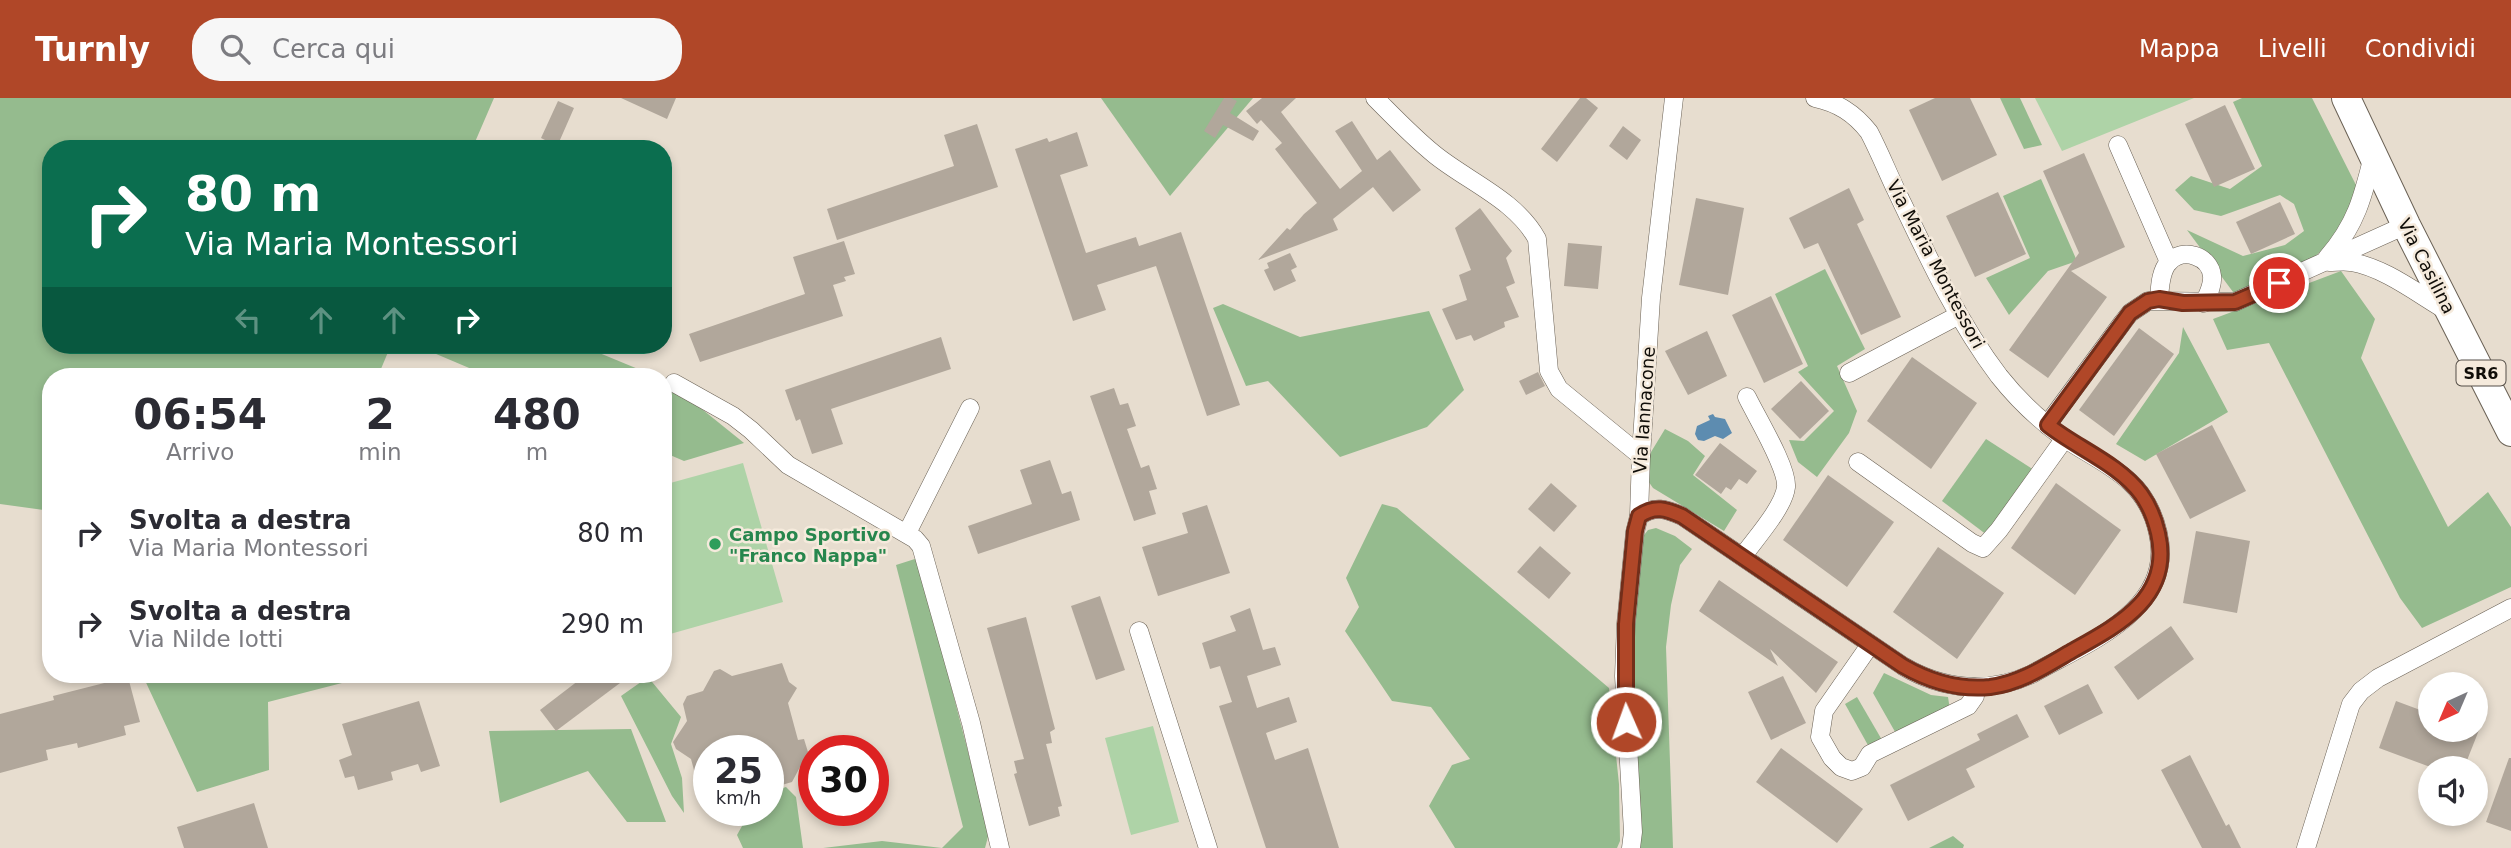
<!DOCTYPE html>
<html lang="it">
<head>
<meta charset="utf-8">
<style>
  :root { --surface:#fff; --page:#f7f7f7; --text:#2b2b33; --muted:#7c7c81; --accent:#b04728 }
  body { margin:0; font-family:"DejaVu Sans",sans-serif; background:var(--page); color:var(--text); height:100vh; display:flex; flex-direction:column; font-size:26px; white-space:nowrap }
  * { box-sizing:border-box; margin:0 }
  p { font-size:23px; color:var(--muted) }
  .icon { flex:none; width:38px; height:38px; fill:none; stroke:currentColor; stroke-width:2; stroke-linecap:round; stroke-linejoin:round }
  .map { position:relative; flex:1; overflow:hidden }
  .details { position:absolute; left:42px; top:270px; width:630px; height:315px; display:flex; flex-direction:column; background:var(--surface); border-radius:28px; box-shadow:0 4px 10px #0003 }
  .details>* { flex:none }
  .hud { position:absolute; left:42px; top:42px; width:630px; height:214px; border-radius:28px; box-shadow:0 4px 10px #0003; background:#0b6e4f; color:#fff; overflow:hidden }
  .needle { width:46px; rotate:224deg }
  .tools { position:absolute; left:2418px; top:574px; display:grid; gap:14px }
  .tools a { display:grid; place-items:center; width:70px; height:70px; border-radius:50%; background:var(--surface); box-shadow:0 4px 10px #0003; font-size:35px }
  .speed { position:absolute; left:693px; top:637px; display:flex; gap:14px; font-size:35px; font-weight:700; text-align:center }
  .speed>* { display:grid; place-content:center; width:91px; height:91px; border-radius:50%; background:var(--surface); box-shadow:0 4px 10px #0003; line-height:1 }
  .speed small { font-size:18px; font-weight:400 }
  .speed .limit { border:10px solid #d22; background:#fff; color:#111 }
  .pin { position:absolute; display:grid; place-items:center; width:60px; height:60px; color:#fff; margin:-30px; border:4px solid #fff; border-radius:50%; box-shadow:0 2px 7px #0007 }
  .me { position:absolute; width:77px; margin:-38px; rotate:358deg; stroke-linejoin:round; filter:drop-shadow(0 0 5px #0008) }
  .turn { display:flex; align-items:center; gap:24px; height:147px; padding:0 28px; font-size:32px }
  .turn .icon { width:91px; height:91px; stroke-width:2.5 }
  .turn b { display:block; font-size:49px; line-height:60px }
  .lanes { display:flex; align-items:center; height:66px; padding:0 28px; background:#0003; justify-content:center; gap:35px; direction:ltr }
  .lanes .off { opacity:.35 }
  .eta { display:flex; justify-content:space-evenly; align-items:center; height:119px; text-align:center }
  .eta b { font-size:42px; font-weight:600; line-height:49px }
  ul { padding:0; list-style:none }
  li { display:flex; align-items:center; gap:21px; height:91px; padding:0 28px }
  li div { flex:1 }
  li b { display:block; font-size:26px }
  li em { font-style:normal }
  header { display:flex; align-items:center; gap:42px; box-sizing:border-box; height:98px; padding:0 35px; background:var(--accent); color:#fff }
  header strong { font-size:33px }
  nav { display:flex; gap:38px; margin-inline-start:auto; font-size:24px }
  .search { width:490px; height:63px; background:var(--page); display:flex; align-items:center; gap:18px; box-sizing:border-box; padding:0 24px; border-radius:28px; color:var(--muted); font-size:26px }
  .map>svg:first-child { display:block }
  .green { fill:#aed3a7 }
  .forest { fill:#95bb8e }
  .water { fill:#5d8cb0 }
  .building { fill:#b1a79b }
  .lines { fill:none; stroke-linecap:round; stroke-linejoin:round }
  .minor-casing { stroke:#6a6155; stroke-width:19 }
  .primary-casing { stroke:#6a6155; stroke-width:30 }
  .minor { stroke:#fff; stroke-width:18 }
  .primary { stroke:#fff; stroke-width:28 }
  .route-casing { stroke:#722e1a; stroke-width:18 }
  .route { stroke:#b04728; stroke-width:12 }
  .leisure-dot { fill:#2e9e5b; stroke:#f5eadc; stroke-width:2.5 }
  .labels { text-anchor:middle; dominant-baseline:central; stroke-width:5; stroke-linejoin:round; paint-order:stroke }
  .shield { fill:#f5eadc; stroke:#554f48; stroke-width:2 }
  .shield-label { font-size:16px; font-weight:bold; fill:#100d08 }
  .street-label { font-size:18px; fill:#100d08; stroke:#f5eadc }
  .leisure-label { font-size:18px; font-weight:bold; fill:#27864d; stroke:#f5eadc; text-anchor:start }
</style>
</head>
<body>
<header>
<strong>Turnly</strong>
<div class="search"><svg class="icon" aria-label="search" viewBox="0 0 24 24"><circle cx="10" cy="10" r="6"/><path d="M15 15l6 6"/></svg>Cerca qui</div>
<nav><a>Mappa</a><a>Livelli</a><a>Condividi</a></nav>
</header>
<div class="map">
<svg width="2511" height="750" viewBox="0 0 2511 750">
  <rect width="100%" height="100%" fill="#e7ddcf"/>
  <!-- green -->
  <g class="green">
    <polygon points="2035,0 2194,0 2062,53"/>
    <polygon points="743,365 783,504 663,538 663,387"/>
    <polygon points="1153,628 1179,724 1131,737 1105,640"/>
  </g>
  <!-- forest -->
  <g class="forest">
    <polygon points="0,0 494,0 472,51 51,51 51,247 391,247 378,278 51,278 51,413 0,406"/>
    <polygon points="1101,0 1253,0 1170,98"/>
    <polygon points="2000,0 2020,0 2042,47 2024,51"/>
    <polygon points="2242,0 2312,0 2356,87 2350,113 2328,146 2303,170 2236,198 2187,132 2243,158 2285,147 2304,133 2294,106 2280,97 2221,118 2194,112 2175,92 2191,78 2230,91 2262,68 2233,4"/>
    <polygon points="2041,81 2077,163 2048,173 2009,217 1986,180 2030,160 2003,98"/>
    <polygon points="1825,171 1865,251 1837,268 1857,313 1849,335 1817,379 1798,364 1789,342 1804,343 1834,313 1798,274 1808,268 1775,196"/>
    <polygon points="2341,173 2375,221 2361,260 2448,429 2488,394 2511,429 2511,489 2422,530 2400,500 2269,245 2227,252 2213,221"/>
    <polygon points="1223,206 1300,239 1429,213 1464,292 1427,329 1340,359 1268,283 1246,288 1213,210"/>
    <polygon points="2183,229 2228,314 2145,363 2116,346 2179,255"/>
    <polygon points="415,247 580,247 655,278 488,278"/>
    <polygon points="663,282 667,283 744,345 684,363 663,354"/>
    <polygon points="1665,331 1688,343 1705,358 1693,377 1737,412 1724,433 1653,390 1646,380 1648,359"/>
    <polygon points="1986,341 2034,372 1987,437 1942,403"/>
    <polygon points="1382,406 1397,410 1609,590 1619,686 1620,743 1617,750 1455,750 1429,708 1452,667 1470,661 1431,609 1392,603 1345,533 1359,509 1346,480"/>
    <polygon points="1656,430 1675,438 1692,451 1680,467 1671,507 1666,549 1673,750 1633,750 1625,590 1641,441 1648,432"/>
    <polygon points="918,460 989,735 985,750 823,750 882,743 942,750 963,729 896,467"/>
    <polygon points="1884,575 1931,597 1948,599 1950,612 1898,639 1873,595"/>
    <polygon points="142,576 377,576 268,604 269,672 197,694"/>
    <polygon points="648,579 681,619 671,646 682,680 684,715 672,698 621,598"/>
    <polygon points="1857,599 1882,642 1869,649 1845,606"/>
    <polygon points="631,631 666,724 627,724 588,673 500,705 489,633"/>
    <polygon points="786,689 796,699 803,750 743,750 737,737 751,712 768,712 768,695"/>
    <polygon points="1953,738 1964,747 1963,750 1929,750"/>
  </g>
  <!-- water -->
  <polygon class="water" points="1713,316 1715,319 1725,321 1732,335 1723,341 1715,338 1704,343 1698,342 1695,336 1697,328 1710,322 1708,318"/>
  <!-- building -->
  <g class="building">
    <polygon points="621,0 676,0 667,21"/>
    <polygon points="1224,0 1231,0 1237,3 1230,15 1259,33 1253,43 1223,27 1215,40 1204,33"/>
    <polygon points="1262,0 1296,0 1281,14 1340,91 1362,73 1335,33 1352,23 1377,62 1390,52 1421,92 1393,114 1373,89 1333,121 1338,132 1258,162 1287,130 1290,132 1304,116 1317,105 1275,51 1282,45 1261,22 1257,26 1246,13"/>
    <polygon points="1580,0 1586,0 1598,10 1557,64 1541,51"/>
    <polygon points="1935,0 1970,0 1997,57 1942,83 1909,12"/>
    <polygon points="558,3 574,10 556,51 541,51 545,42 541,40"/>
    <polygon points="2225,7 2255,71 2214,89 2185,26"/>
    <polygon points="977,26 998,89 837,142 827,111 954,68 944,37"/>
    <polygon points="1623,28 1641,42 1627,62 1609,48"/>
    <polygon points="1077,34 1088,68 1060,77 1086,155 1136,139 1139,148 1181,134 1240,307 1207,318 1156,168 1097,187 1106,212 1073,223 1015,51 1047,40 1049,44"/>
    <polygon points="2084,55 2125,149 2071,173 2107,199 2048,280 2009,252 2079,155 2043,73"/>
    <polygon points="1849,90 1864,122 1857,126 1901,219 1861,237 1818,145 1804,151 1789,120"/>
    <polygon points="1998,94 2026,156 1975,179 1946,118"/>
    <polygon points="1696,100 1744,110 1728,197 1679,187"/>
    <polygon points="2280,104 2295,136 2251,156 2236,124"/>
    <polygon points="1480,110 1512,153 1506,160 1515,185 1506,189 1519,219 1504,224 1505,229 1474,243 1471,237 1456,242 1442,211 1467,202 1459,177 1471,172 1455,130"/>
    <polygon points="844,143 855,176 844,179 846,183 833,187 843,218 700,264 689,236 805,196 793,159"/>
    <polygon points="1568,145 1602,148 1598,191 1564,188"/>
    <polygon points="1290,155 1297,169 1291,172 1296,183 1274,193 1264,172 1269,170 1267,165"/>
    <polygon points="1771,198 1803,266 1764,285 1732,217"/>
    <polygon points="2139,230 2174,256 2114,338 2079,312"/>
    <polygon points="1707,233 1727,278 1688,297 1665,253"/>
    <polygon points="941,239 951,271 831,311 843,346 812,356 800,321 796,323 785,292"/>
    <polygon points="1912,259 1977,305 1931,371 1867,323"/>
    <polygon points="1538,274 1545,288 1526,297 1519,283"/>
    <polygon points="1801,283 1829,313 1800,341 1771,311"/>
    <polygon points="1114,290 1120,307 1128,305 1136,328 1127,331 1141,370 1149,367 1157,391 1149,393 1156,416 1134,423 1090,298"/>
    <polygon points="2212,327 2246,393 2190,421 2156,356"/>
    <polygon points="1720,345 1757,373 1747,386 1739,381 1731,392 1726,389 1721,396 1695,377"/>
    <polygon points="1050,362 1062,396 1071,393 1080,422 978,456 968,428 1032,406 1020,372"/>
    <polygon points="1828,377 1894,424 1847,489 1783,442"/>
    <polygon points="1551,385 1577,408 1554,434 1528,411"/>
    <polygon points="2056,385 2121,432 2075,497 2011,450"/>
    <polygon points="1207,407 1230,475 1158,498 1142,449 1188,435 1182,415"/>
    <polygon points="2196,433 2250,443 2237,515 2183,505"/>
    <polygon points="1540,448 1571,475 1549,501 1517,474"/>
    <polygon points="1938,449 2004,495 1957,561 1893,514"/>
    <polygon points="1719,482 1838,564 1816,595 1770,551 1778,568 1699,513"/>
    <polygon points="1100,498 1125,572 1096,582 1071,508"/>
    <polygon points="1250,510 1263,552 1275,549 1281,567 1247,578 1257,610 1289,599 1297,624 1266,635 1275,662 1308,650 1339,750 1266,750 1219,608 1232,604 1220,568 1210,571 1202,545 1236,533 1230,518"/>
    <polygon points="1026,519 1055,631 1050,634 1052,645 1046,646 1062,708 1058,709 1060,718 1029,728 1014,676 1017,675 1014,663 1024,661 987,530"/>
    <polygon points="2171,528 2194,561 2138,602 2114,569"/>
    <polygon points="782,565 789,584 797,590 788,605 798,642 804,641 808,654 792,684 768,691 768,653 709,653 709,709 704,709 691,661 676,651 673,644 687,623 683,606 687,598 703,593 714,573 720,571 732,578"/>
    <polygon points="587,576 632,576 556,633 540,612"/>
    <polygon points="1783,578 1806,625 1771,642 1748,594"/>
    <polygon points="128,579 140,624 124,628 126,637 78,650 77,645 46,652 48,662 0,675 0,616 54,602 53,598"/>
    <polygon points="2088,586 2103,615 2059,637 2044,608"/>
    <polygon points="419,603 440,668 421,674 418,666 391,674 393,682 358,692 354,678 345,680 339,662 352,657 342,626"/>
    <polygon points="2396,603 2431,616 2431,632 2479,632 2464,670 2433,670 2379,650"/>
    <polygon points="2017,616 2029,639 1966,671 1975,689 1908,723 1890,687 1980,642 1977,636"/>
    <polygon points="1781,650 1863,711 1837,745 1756,684"/>
    <polygon points="2190,657 2226,728 2229,726 2241,750 2202,750 2161,672"/>
    <polygon points="2509,660 2511,660 2511,733 2486,724"/>
    <polygon points="254,705 268,750 184,750 177,729"/>
  </g>
  <g class="lines">
    <defs>
      <g id="minor">
        <path d="M 1375,0 C 1394,19 1413,39 1434,56 C 1467,83 1516,102 1537,141 L 1549,273 L 1559,291 L 1641,358"/>
        <polyline points="2118,47 2169,164"/>
        <path d="M 2327,160 C 2356,127 2363,99 2373,58"/>
        <path d="M 2329,164 C 2336,164 2344,163 2351,164 C 2386,170 2419,197 2449,214"/>
        <path d="M 2159,201 C 2160,190 2160,173 2169,164 C 2183,149 2210,158 2212,178 C 2213,188 2208,196 2204,205"/>
        <polyline points="1849,275 1959,217"/>
        <polyline points="674,285 733,318 751,332 788,367 915,441 921,448 971,625 1000,750"/>
        <polyline points="2047,327 2123,224 2130,215 2148,203 2235,204 2406,127"/>
        <polyline points="1858,364 1972,445 1983,450 1999,432 2065,340"/>
        <path d="M 1639,418 C 1655,407 1666,411 1682,418 L 1903,568 C 1943,592 1989,596 2032,576 C 2086,545 2176,512 2158,435 C 2154,416 2144,397 2130,384 C 2111,366 2086,355 2064,340 C 2039,322 2018,302 1999,278 C 1956,221 1926,155 1896,92 C 1887,73 1879,53 1869,34 C 1854,15 1838,5 1815,0"/>
        <polyline points="907,435 970,310"/>
        <path d="M 1743,458 C 1755,441 1784,409 1786,389 C 1788,370 1756,318 1747,299"/>
        <polyline points="1139,533 1208,750"/>
        <polyline points="1870,547 1824,613 1820,639 1832,660 1841,669 1852,673 1862,669 1870,656 1968,608 1975,598 1974,589"/>
        <polyline points="1631,750 1633,734 1624,578 1626,526 1635,434 1639,418 1641,358 1651,200 1674,0"/>
        <polyline points="2306,750 2351,606 2361,593 2378,580 2511,510"/>
      </g>
      <polyline id="primary" points="2346,0 2406,127 2511,334"/>
    </defs>
    <!-- minor casing -->
    <use href="#minor" class="minor-casing"/>
    <!-- primary casing -->
    <use href="#primary" class="primary-casing"/>
    <!-- minor -->
    <use href="#minor" class="minor"/>
    <!-- primary -->
    <use href="#primary" class="primary"/>
  </g>
  <g class="lines">
    <defs>
      <path id="route" d="M 1626,624 L 1626,526 L 1635,433 L 1639,418 C 1655,407 1666,411 1682,418 L 1903,568 C 1929,583 1959,592 1990,589 C 2021,585 2046,568 2072,553 C 2119,527 2173,499 2158,435 C 2155,422 2149,407 2141,396 C 2119,366 2077,350 2048,327 L 2130,215 L 2148,203 L 2159,201 L 2183,205 L 2235,204 L 2279,185"/>
    </defs>
    <!-- route casing -->
    <use href="#route" class="route-casing"/>
    <!-- route -->
    <use href="#route" class="route"/>
  </g>
  <!-- markers -->
  <circle class="leisure-dot" cx="715" cy="446" r="7"/>
  <g class="labels">
    <!-- shield labels -->
    <rect class="shield" x="2456.5" y="262.5" width="49" height="25" rx="5"/>
    <g class="shield-label">
      <text x="2481" y="275">SR6</text>
    </g>
    <!-- street labels -->
    <g class="street-label">
      <text transform="translate(1936 166) rotate(62)">Via Maria Montessori</text>
      <text transform="translate(2427 168) rotate(63)">Via Casilina</text>
      <text transform="translate(1644 312) rotate(-86)">Via Iannacone</text>
    </g>
    <!-- leisure labels -->
    <g class="leisure-label">
      <text x="729" y="436">Campo Sportivo<tspan x="729" dy="21">"Franco Nappa"</tspan></text>
    </g>
  </g>
</svg>
<div class="tools">
<a><svg class="needle" viewBox="-14 -14 28 28"><path d="M0-13l5 13h-10z" fill="#e53935"/><path d="M0 13l5-13h-10z" fill="#7c7c81"/></svg></a>
<a><svg class="icon" aria-label="sound" viewBox="0 0 24 24"><path d="M4 9h4l5-4v14l-5-4H4zM17 9q2 3 0 6"/></svg></a>
</div>
<div class="speed"><div>25<small>km/h</small></div><div class="limit">30</div></div>
<div class="pin" style="left:2279px;top:185px;background:#d93025"><svg class="icon" aria-label="arrive" viewBox="0 0 24 24"><path d="M6 21V4h12l-3 4 3 4H6"/></svg></div>
<svg class="me" style="left:1626px;top:624px" viewBox="-20 -20 40 40"><circle r="17" fill="#b04728" stroke="#fff" stroke-width="3"/><path d="M0-11L8 9 0 5-8 9z" fill="#fff"/></svg>
<div class="hud">
<div class="turn"><svg class="icon" aria-label="right" viewBox="0 0 24 24"><path d="M7 20v-9h11M14 6l5 5-5 5"/></svg><div><b>80 m</b>Via Maria Montessori</div></div>
<div class="lanes"><svg class="icon off" aria-label="left" viewBox="0 0 24 24"><path d="M17 20v-9H6M10 6l-5 5 5 5"/></svg><svg class="icon off" aria-label="ahead" viewBox="0 0 24 24"><path d="M12 20V5M6 11l6-6 6 6"/></svg><svg class="icon off" aria-label="ahead" viewBox="0 0 24 24"><path d="M12 20V5M6 11l6-6 6 6"/></svg><svg class="icon" aria-label="right" viewBox="0 0 24 24"><path d="M7 20v-9h11M14 6l5 5-5 5"/></svg></div>
</div>
<section class="details">
<div class="eta">
<div><b>06:54</b><p>Arrivo</p></div>
<div><b>2</b><p>min</p></div>
<div><b>480</b><p>m</p></div>
</div>
<ul>
<li><svg class="icon" aria-label="right" viewBox="0 0 24 24"><path d="M7 20v-9h11M14 6l5 5-5 5"/></svg><div><b>Svolta a destra</b><p>Via Maria Montessori</p></div><em>80 m</em></li>
<li><svg class="icon" aria-label="right" viewBox="0 0 24 24"><path d="M7 20v-9h11M14 6l5 5-5 5"/></svg><div><b>Svolta a destra</b><p>Via Nilde Iotti</p></div><em>290 m</em></li>
</ul>
</section>
</div>
</body>
</html>
